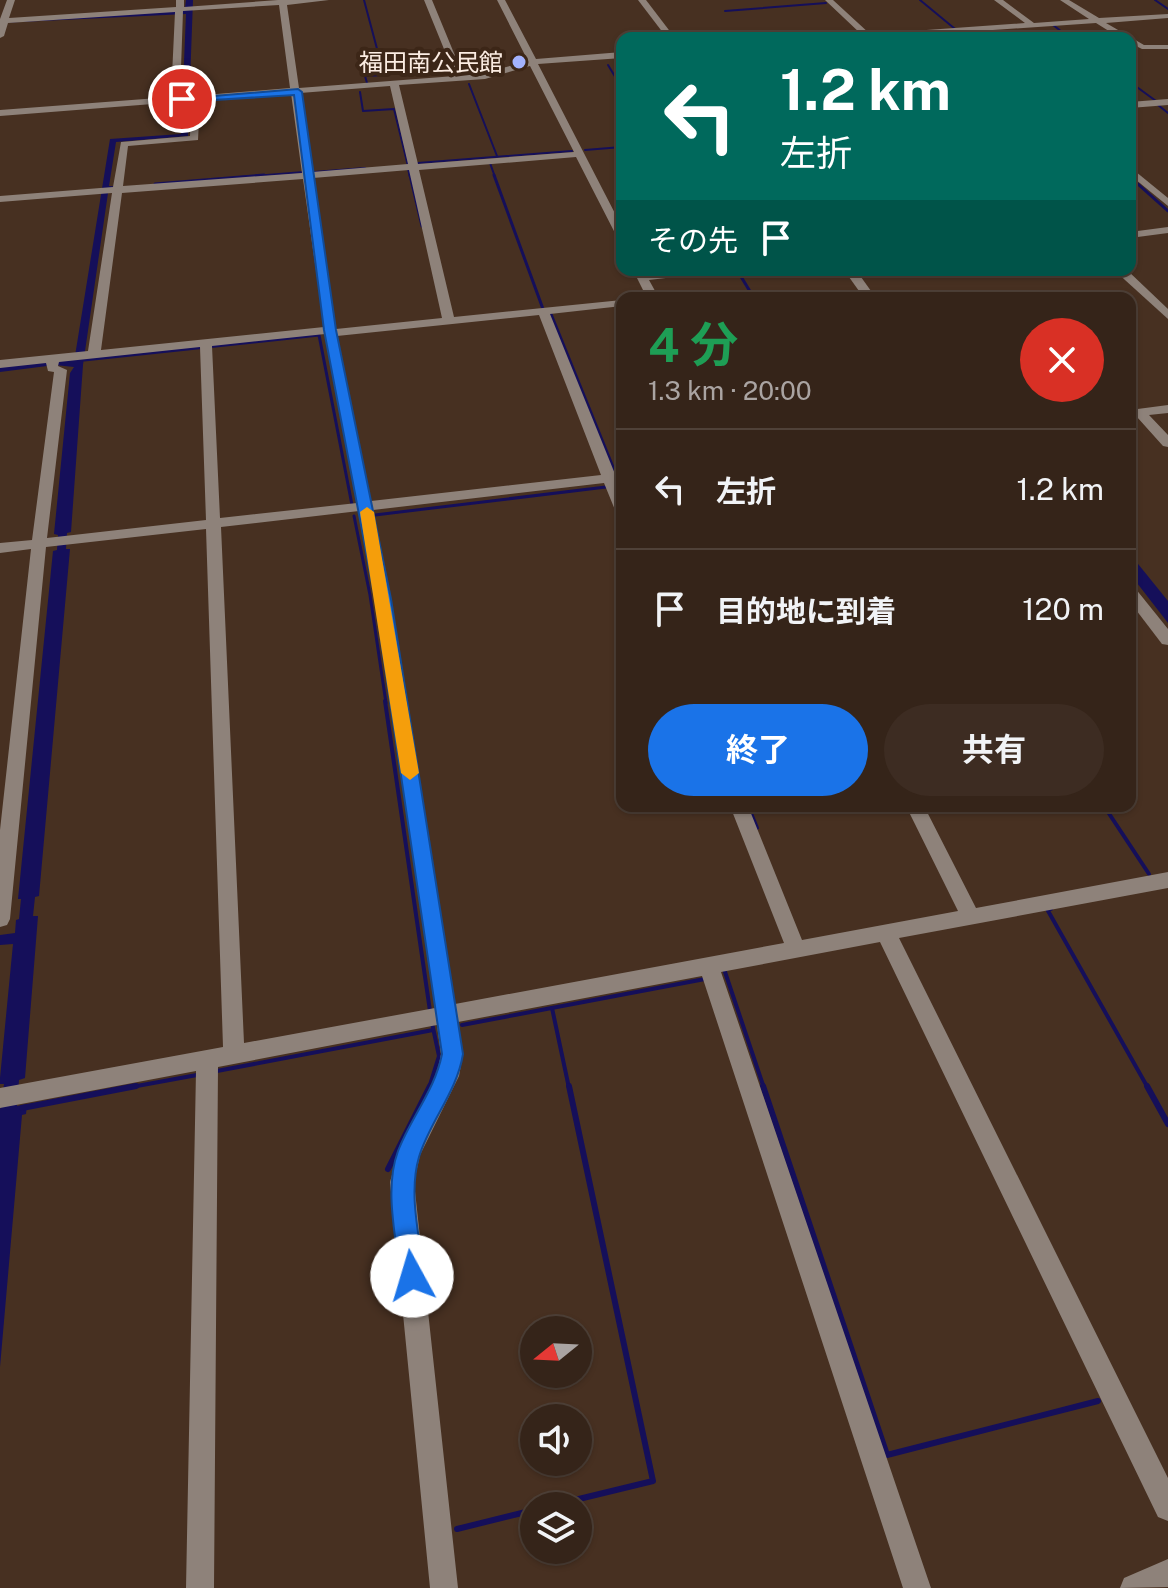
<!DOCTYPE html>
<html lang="ja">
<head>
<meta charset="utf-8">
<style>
  :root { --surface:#352419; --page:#3d2c22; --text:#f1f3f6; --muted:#aaa4a2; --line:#4f4138; --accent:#1a73e8 }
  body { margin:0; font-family:"Public Sans","Noto Sans JP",sans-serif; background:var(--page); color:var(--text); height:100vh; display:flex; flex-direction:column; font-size:30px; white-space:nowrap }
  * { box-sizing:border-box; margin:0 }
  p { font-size:26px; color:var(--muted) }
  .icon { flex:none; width:44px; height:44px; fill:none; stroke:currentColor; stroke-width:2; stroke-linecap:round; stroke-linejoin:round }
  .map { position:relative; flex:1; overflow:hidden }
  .drawer { position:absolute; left:616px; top:292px; width:520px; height:520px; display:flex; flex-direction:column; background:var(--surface); border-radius:16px; box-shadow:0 2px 6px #0004,0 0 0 2px var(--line) }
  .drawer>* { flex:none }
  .guide { position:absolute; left:616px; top:32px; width:520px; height:244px; border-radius:16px; box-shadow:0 2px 6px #0004,0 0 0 2px var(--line); background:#00695c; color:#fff; overflow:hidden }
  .needle { width:52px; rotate:252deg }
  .controls { position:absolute; left:520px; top:1316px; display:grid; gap:16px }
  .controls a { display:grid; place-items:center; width:72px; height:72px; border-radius:50%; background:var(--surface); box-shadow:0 2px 6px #0004,0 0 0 2px var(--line); font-size:40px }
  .pin { position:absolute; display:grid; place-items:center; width:68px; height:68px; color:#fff; margin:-34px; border:4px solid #fff; border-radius:50%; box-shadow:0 2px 8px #0007 }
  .me { position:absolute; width:88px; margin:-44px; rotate:354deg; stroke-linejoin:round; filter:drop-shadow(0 0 6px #0008) }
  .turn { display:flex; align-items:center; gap:28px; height:168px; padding:0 32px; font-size:36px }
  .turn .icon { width:104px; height:104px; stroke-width:2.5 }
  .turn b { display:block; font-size:56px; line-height:68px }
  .then { display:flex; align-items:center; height:76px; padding:0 32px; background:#0003; gap:16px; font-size:30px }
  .round { display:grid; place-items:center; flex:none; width:84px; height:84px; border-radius:42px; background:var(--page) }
  .headline { display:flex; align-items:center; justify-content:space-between; height:136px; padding:0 32px }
  h1 { font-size:48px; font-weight:700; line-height:60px; color:#1e9e55 }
  .primary-button { display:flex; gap:16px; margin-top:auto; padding:16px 32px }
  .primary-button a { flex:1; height:92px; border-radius:48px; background:var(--accent); color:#fff; font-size:32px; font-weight:700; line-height:92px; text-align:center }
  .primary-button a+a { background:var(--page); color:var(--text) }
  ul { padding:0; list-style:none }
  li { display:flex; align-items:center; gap:24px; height:120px; padding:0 32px; border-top:2px solid var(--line) }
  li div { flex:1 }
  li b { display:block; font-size:30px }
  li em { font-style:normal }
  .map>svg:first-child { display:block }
  .water { fill:#150f5a }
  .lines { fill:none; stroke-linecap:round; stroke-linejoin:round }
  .stream-far3 { stroke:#150f5a; stroke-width:2 }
  .stream-far2 { stroke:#150f5a; stroke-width:3 }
  .stream-far1 { stroke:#150f5a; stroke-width:4 }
  .stream { stroke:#150f5a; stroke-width:6 }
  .minor { fill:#8e827a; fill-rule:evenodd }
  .route { fill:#1a73e8; stroke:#114b97; stroke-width:2 }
  .slow { fill:#f59e0b }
  .poi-dot { fill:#a3b2fd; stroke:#3c2617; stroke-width:3 }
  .labels { text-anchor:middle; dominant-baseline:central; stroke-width:8; stroke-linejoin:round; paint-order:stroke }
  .far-poi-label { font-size:24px; fill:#fbece2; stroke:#3c2617; text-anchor:end }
</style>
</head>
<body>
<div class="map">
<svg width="1168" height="1588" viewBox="0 0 1168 1588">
  <rect width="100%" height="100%" fill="#473021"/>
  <!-- water -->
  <g class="water">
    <polygon points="186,0 193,0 188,136 116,142 109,186 124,187 108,193 83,365 71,532 67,533 66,549 70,549 39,896 35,897 33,916 38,916 25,1078 19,1080 17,1106 27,1104 26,1114 22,1115 0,1367 0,1110 4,1084 0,1084 0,1078 13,944 0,945 0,935 15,933 16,920 19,919 21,899 18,899 53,551 57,550 58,535 54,534 70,373 74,367 55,365 0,372 0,366 75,356 110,139 181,134 186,14 0,23 185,8"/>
    <polygon points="1130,554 1168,601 1168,623 1130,574"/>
  </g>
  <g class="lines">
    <!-- stream-far3 -->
    <g class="stream-far3">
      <polyline points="364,0 384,75 365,76 367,83"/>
      <polyline points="920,0 966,38"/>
      <polyline points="1155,0 1168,9"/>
      <polyline points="725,11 826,3"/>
      <polyline points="1053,25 1070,38"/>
      <polyline points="608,65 622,88"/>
      <polyline points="1130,82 1156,101"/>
      <polyline points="469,84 497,156"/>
      <polyline points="360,92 363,111 394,109 408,166"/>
      <polyline points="1158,105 1168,113"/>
      <polyline points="585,150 622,147"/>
      <polyline points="418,163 572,151"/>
      <polyline points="490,163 495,177"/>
      <polyline points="408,169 410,177"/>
      <polyline points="314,172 365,168"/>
      <polyline points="240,177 304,172"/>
    </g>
    <!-- stream-far2 -->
    <g class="stream-far2">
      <polyline points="410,175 422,226"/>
      <polyline points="494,175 543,309"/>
      <polyline points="1130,177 1168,211"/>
      <polyline points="155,184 264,175"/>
      <polyline points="731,271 737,270 754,298"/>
      <polyline points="551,314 615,472"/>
      <polyline points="84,360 319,335 352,505"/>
      <polyline points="619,482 622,489"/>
      <polyline points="375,515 606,487"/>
      <polyline points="354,516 370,595 386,703"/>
    </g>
    <!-- stream-far1 -->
    <g class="stream-far1">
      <polyline points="385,701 430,1011"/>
      <polyline points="748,806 757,828"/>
      <polyline points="1104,806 1149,874"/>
      <polyline points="1051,909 1047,909 1148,1088"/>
      <polyline points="724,969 764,1088"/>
      <polyline points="552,1008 569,1088"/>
      <polyline points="462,1025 705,979"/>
      <polyline points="217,1071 433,1030"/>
      <polyline points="126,1088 197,1075"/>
      <polyline points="429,1088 439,1056 432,1023"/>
    </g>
    <!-- stream -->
    <g class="stream">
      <polyline points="763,1086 887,1455 1098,1401"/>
      <polyline points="1147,1086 1168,1124"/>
      <polyline points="22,1108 136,1086"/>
      <polyline points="388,1169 430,1086"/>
      <polyline points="550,1506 653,1481 569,1086"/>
      <polyline points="457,1529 534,1510"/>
    </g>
    <!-- minor -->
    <g class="minor">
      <path d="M 7,0 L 15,0 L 9,18 L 176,7 L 176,0 L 184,0 L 184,7 L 278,0 L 329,0 L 287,5 L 299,88 L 455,76 L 424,0 L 432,0 L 463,75 L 484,73 L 528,61 L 497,0 L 505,0 L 536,59 L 622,52 L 622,58 L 538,64 L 622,227 L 622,240 L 617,237 L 576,157 L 419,170 L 454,317 L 622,300 L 622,306 L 550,314 L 615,474 L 622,473 L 622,481 L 618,482 L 622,492 L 622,514 L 615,510 L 604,483 L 373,510 L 391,599 L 455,1004 L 784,943 L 730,806 L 748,806 L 802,940 L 958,911 L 906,806 L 924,806 L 976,908 L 1168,872 L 1168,888 L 899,938 L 1168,1478 L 1168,1521 L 1158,1517 L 880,942 L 721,972 L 931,1588 L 903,1588 L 702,976 L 458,1022 L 463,1054 L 459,1076 L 420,1155 L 414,1182 L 458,1588 L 430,1588 L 390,1182 L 398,1153 L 437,1075 L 441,1054 L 437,1025 L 218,1067 L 214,1588 L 186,1588 L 196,1071 L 0,1108 L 0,1088 L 223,1047 L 206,529 L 46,547 L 10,919 L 7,925 L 0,927 L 0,830 L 31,549 L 0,553 L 0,543 L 32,540 L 54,372 L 48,371 L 46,363 L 0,368 L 0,360 L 88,351 L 112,193 L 0,202 L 0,196 L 113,187 L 121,142 L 190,136 L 191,101 L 0,116 L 0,110 L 171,97 L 175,12 L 8,23 L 4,36 L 0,38 L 0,19 ZM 279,5 L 290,88 L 180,97 L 183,11 ZM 530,66 L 574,152 L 418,164 L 399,85 L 485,79 ZM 390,86 L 408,164 L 312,172 L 300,93 ZM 291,93 L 302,173 L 123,186 L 128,146 L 198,140 L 200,100 ZM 409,170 L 442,318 L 336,329 L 313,178 ZM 303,179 L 324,327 L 101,350 L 122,193 ZM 539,315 L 601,475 L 371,501 L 337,336 ZM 325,334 L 357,503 L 220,518 L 212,346 ZM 200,347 L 206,520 L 47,538 L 67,370 L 58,366 L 59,362 ZM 359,511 L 375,599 L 435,1008 L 244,1043 L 221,527 Z"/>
      <polygon points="638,0 646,0 675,38 667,38"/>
      <polygon points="825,0 833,0 870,34 1025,23 994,0 1003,0 1034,23 1089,19 1060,0 1069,0 1099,18 1168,14 1168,18 1106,23 1144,45 1168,45 1168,49 1142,49 1130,43 1130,38 1120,38 1096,23 878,38 838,38 861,34"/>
      <polygon points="1168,99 1168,105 1130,108 1130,102"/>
      <polygon points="1130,167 1168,198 1168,206 1130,175"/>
      <polygon points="1168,227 1168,233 1130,238 1130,232"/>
      <polygon points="633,270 645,270 646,273 714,270 708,273 649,280 659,298 647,298"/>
      <polygon points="844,270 856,270 876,298 864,298"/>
      <polygon points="1114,270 1127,270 1168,309 1168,319"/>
      <polygon points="1168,405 1168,413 1149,415 1168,435 1168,447 1163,446 1137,417 1130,418 1130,410"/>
      <polygon points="1130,586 1135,588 1168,629 1168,645 1162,644 1130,602"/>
      <polygon points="1168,1559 1168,1587 1120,1588 1124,1578"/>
    </g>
  </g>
  <!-- route -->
  <path class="route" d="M 298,89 L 302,92 L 336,330 L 391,599 L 463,1054 C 457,1092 430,1121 419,1157 C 408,1194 420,1238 424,1276 L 421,1284 L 412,1288 L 404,1284 L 400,1276 C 396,1236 384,1189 398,1151 C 411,1117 435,1090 442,1054 L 375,599 L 324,330 L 294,95 L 182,102 L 177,99 Z"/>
  <!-- slow -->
  <polygon class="slow" points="367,507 374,512 419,773 410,780 401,773 360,512"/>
  <!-- markers -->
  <circle class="poi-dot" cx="519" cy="62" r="8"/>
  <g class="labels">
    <!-- far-poi labels -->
    <g class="far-poi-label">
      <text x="503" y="62">福田南公民館</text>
    </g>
  </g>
</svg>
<div class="controls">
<a><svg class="needle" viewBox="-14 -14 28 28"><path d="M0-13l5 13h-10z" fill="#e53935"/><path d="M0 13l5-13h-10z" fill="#aaa4a2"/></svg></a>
<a><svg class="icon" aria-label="sound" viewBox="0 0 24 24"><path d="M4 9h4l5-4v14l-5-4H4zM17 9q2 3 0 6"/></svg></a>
<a><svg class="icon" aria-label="layers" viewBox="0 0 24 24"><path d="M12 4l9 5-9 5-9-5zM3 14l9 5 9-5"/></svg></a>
</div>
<div class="pin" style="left:182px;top:99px;background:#d93025"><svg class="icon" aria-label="arrive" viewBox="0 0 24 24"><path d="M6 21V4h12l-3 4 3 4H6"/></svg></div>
<svg class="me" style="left:412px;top:1276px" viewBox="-20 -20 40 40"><circle r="19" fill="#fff"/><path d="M0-13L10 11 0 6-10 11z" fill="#1a73e8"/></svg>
<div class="guide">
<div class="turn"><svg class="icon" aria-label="left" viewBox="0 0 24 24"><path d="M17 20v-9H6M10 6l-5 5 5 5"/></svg><div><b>1.2 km</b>左折</div></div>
<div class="then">その先<svg class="icon" aria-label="arrive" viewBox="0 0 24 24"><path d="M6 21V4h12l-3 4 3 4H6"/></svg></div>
</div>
<section class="drawer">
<div class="headline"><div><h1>4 分</h1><p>1.3 km · 20:00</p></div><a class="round" style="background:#d93025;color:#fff"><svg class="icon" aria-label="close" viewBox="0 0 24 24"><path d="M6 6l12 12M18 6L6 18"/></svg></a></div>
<ul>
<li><svg class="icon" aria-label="left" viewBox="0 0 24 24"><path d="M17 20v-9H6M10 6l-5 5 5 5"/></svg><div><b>左折</b></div><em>1.2 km</em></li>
<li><svg class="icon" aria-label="arrive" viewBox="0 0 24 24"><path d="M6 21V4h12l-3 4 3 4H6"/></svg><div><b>目的地に到着</b></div><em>120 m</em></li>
</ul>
<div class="primary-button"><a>終了</a><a>共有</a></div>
</section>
</div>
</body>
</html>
